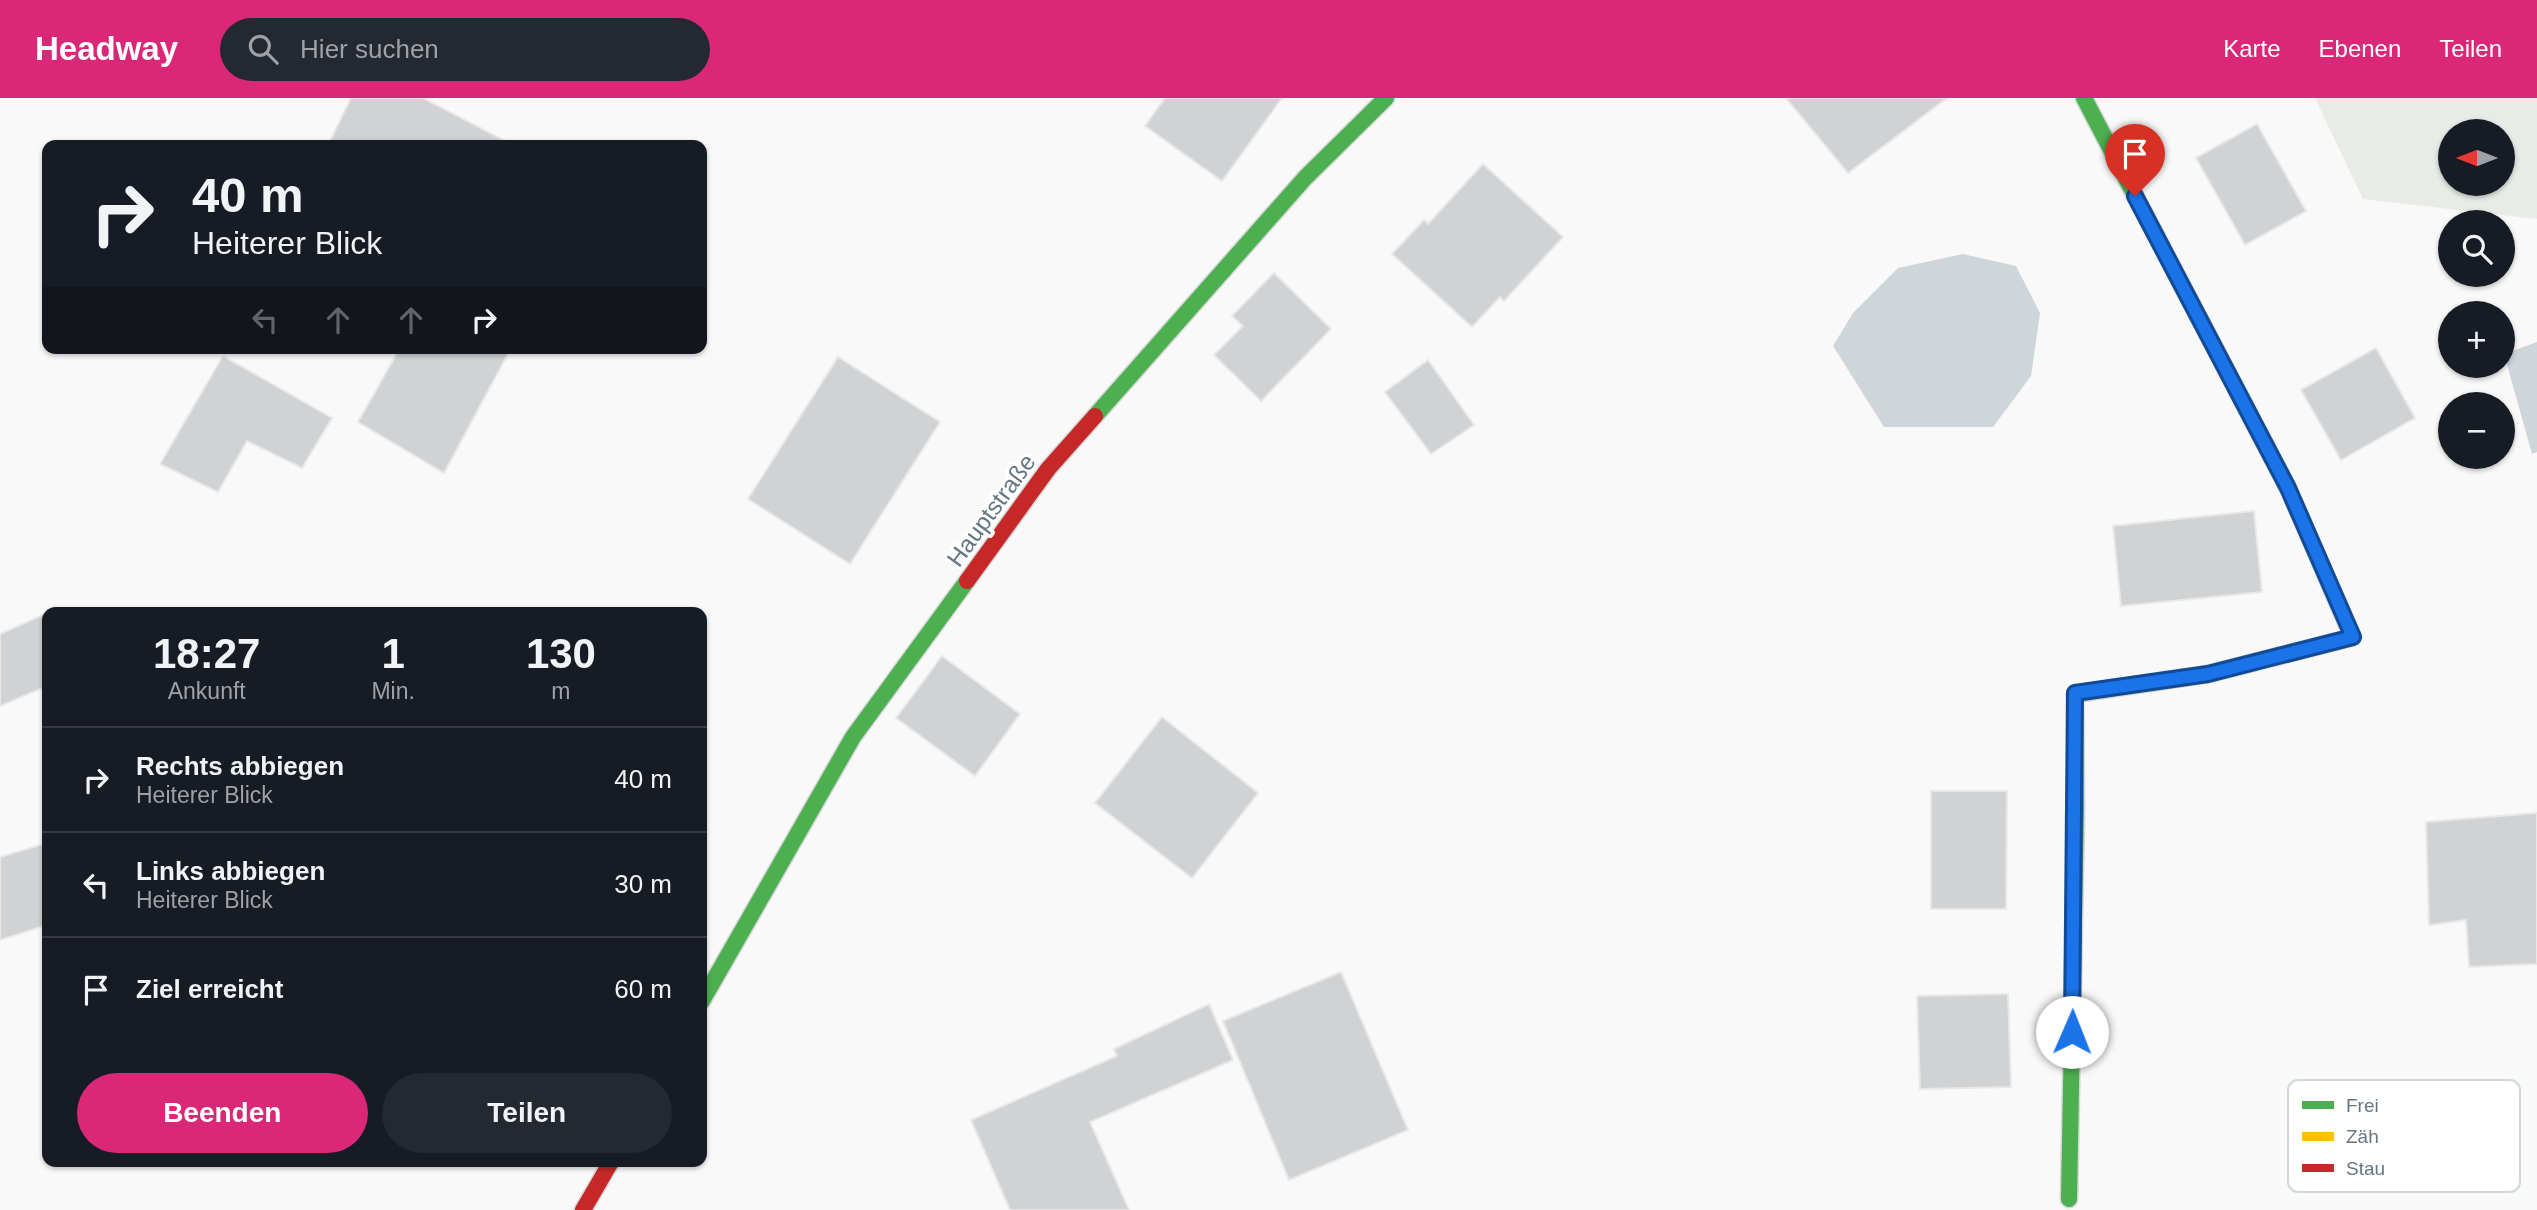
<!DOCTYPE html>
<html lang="de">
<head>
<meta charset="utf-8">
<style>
  :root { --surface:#171b24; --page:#242831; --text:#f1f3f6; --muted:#9ea1a6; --line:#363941; --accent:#db2777 }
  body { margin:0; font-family:Arial,sans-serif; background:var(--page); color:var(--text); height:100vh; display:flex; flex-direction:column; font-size:26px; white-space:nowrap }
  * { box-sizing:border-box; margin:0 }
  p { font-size:23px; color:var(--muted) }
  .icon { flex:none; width:38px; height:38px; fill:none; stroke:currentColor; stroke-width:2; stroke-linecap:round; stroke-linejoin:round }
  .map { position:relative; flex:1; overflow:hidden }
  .drawer { position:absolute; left:42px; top:509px; width:665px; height:560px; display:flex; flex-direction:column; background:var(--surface); border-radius:14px; box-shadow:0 2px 5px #0004 }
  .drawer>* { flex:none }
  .top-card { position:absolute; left:42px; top:42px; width:665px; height:214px; border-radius:14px; box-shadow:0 2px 5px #0004; background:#171b24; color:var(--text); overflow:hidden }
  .needle { width:46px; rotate:270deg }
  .controls { position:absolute; left:2438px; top:21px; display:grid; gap:14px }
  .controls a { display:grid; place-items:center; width:77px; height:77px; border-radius:50%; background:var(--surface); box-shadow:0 2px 5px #0004; font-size:35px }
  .pin { position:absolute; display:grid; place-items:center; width:60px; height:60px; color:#fff; margin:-72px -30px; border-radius:50% 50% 50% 0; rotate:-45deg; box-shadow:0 0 7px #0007 }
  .pin .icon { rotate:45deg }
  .me { position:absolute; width:77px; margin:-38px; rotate:1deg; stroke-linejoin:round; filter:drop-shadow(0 0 5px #0008) }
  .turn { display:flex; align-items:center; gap:24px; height:147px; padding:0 35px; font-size:32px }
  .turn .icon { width:91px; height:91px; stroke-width:2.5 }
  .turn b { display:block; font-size:49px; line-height:60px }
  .lanes { display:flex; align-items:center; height:66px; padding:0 35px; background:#0003; justify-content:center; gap:35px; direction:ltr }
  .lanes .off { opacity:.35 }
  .eta { display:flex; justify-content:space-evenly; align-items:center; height:119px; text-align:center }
  .eta b { font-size:42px; font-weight:700; line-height:49px }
  .button { display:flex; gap:14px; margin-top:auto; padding:14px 35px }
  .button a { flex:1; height:80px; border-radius:42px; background:var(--accent); color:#fff; font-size:28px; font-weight:700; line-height:80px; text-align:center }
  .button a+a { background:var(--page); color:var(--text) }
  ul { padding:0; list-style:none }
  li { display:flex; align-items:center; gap:21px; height:105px; padding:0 35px; border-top:2px solid var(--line) }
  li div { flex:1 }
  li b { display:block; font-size:26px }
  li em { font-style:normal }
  header { display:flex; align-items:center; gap:42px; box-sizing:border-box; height:98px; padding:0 35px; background:var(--accent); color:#fff }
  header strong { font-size:33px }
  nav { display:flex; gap:38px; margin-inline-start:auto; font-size:24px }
  .search { width:490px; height:63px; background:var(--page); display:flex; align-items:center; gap:18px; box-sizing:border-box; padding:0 24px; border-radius:38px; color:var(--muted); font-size:26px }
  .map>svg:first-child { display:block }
  .green { fill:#e8ebe6; fill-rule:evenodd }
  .water { fill:#ced6d9 }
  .building { fill:#d0d2d3; stroke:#e8e8e8; stroke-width:2 }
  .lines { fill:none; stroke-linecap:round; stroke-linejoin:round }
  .fast-casing { stroke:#d5d6d7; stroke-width:19 }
  .slow-casing { stroke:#d5d6d7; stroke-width:19 }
  .jam-casing { stroke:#d5d6d7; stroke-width:19 }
  .fast { stroke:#4caf50; stroke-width:16 }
  .slow { stroke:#ffc107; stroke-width:16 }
  .jam { stroke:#c62828; stroke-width:16 }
  .route-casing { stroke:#114b97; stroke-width:18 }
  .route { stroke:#1a73e8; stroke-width:12 }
  .labels { text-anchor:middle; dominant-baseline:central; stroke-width:7; stroke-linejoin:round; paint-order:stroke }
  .street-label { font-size:24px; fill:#657683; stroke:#fff }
  .key { fill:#fff; stroke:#d1d6da; stroke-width:2 }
  .key-label { font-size:19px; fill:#657683 }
</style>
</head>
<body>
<header>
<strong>Headway</strong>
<div class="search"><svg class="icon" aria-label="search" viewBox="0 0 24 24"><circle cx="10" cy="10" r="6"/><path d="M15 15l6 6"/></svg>Hier suchen</div>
<nav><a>Karte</a><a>Ebenen</a><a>Teilen</a></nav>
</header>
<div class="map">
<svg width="2537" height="1112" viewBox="0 0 2537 1112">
  <rect width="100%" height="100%" fill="#f9f9f9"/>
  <!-- green -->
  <path class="green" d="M 2315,0 L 2537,0 L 2537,121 L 2363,101 ZM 2450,33 L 2502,33 L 2502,86 L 2450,86 Z"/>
  <!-- water -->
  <g class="water">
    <polygon points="1963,156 2016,168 2040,215 2031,278 1993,329 1884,329 1833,248 1853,215 1898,170"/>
    <polygon points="2537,244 2537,354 2532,356 2504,256"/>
  </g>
  <!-- building -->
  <g class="building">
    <polygon points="351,0 423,0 513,47 328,47"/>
    <polygon points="1165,0 1282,0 1222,83 1145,28"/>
    <polygon points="1786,0 1947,0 1848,75"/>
    <polygon points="2257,26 2306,113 2245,147 2196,60"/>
    <polygon points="1483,66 1563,139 1504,203 1500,199 1472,229 1392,156 1424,122 1428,126"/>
    <polygon points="1274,175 1331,231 1261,303 1214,257 1243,228 1232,218"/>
    <polygon points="400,250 511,250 444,375 358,324"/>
    <polygon points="2376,250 2415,320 2341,362 2301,292"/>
    <polygon points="223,258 332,320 302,370 247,343 218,394 160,366"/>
    <polygon points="838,259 940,324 850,466 748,401"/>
    <polygon points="1428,262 1474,327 1431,356 1385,294"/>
    <polygon points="2254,413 2262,494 2121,508 2113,428"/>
    <polygon points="47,515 47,588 0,608 0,536"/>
    <polygon points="942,558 1020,616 975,678 896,620"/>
    <polygon points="1162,619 1258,695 1192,780 1095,705"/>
    <polygon points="1931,693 2007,693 2006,811 1931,811"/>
    <polygon points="2537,715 2537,866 2469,869 2466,822 2429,827 2426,724"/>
    <polygon points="47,745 47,827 0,842 0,759"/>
    <polygon points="1341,874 1408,1032 1289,1082 1223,923"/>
    <polygon points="2008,896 2011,989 1920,991 1917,898"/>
    <polygon points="1209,906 1233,962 1090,1024 1129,1112 1010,1112 971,1022 1117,958 1114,951"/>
  </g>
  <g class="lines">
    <defs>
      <g id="fast">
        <polyline points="2084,0 2288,390 2346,524"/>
        <polyline points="1095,318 1305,80 1386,0"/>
        <polyline points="702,903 853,639 967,483"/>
        <polyline points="2069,1101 2076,711 2075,596"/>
      </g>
      <polyline id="slow" points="2075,596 2208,576 2353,539 2346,524"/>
      <g id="jam">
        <polyline points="967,483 1048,371 1095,318"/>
        <polyline points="583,1112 611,1064"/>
      </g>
    </defs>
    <!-- fast casing -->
    <use href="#fast" class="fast-casing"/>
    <!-- slow casing -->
    <use href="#slow" class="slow-casing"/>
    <!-- jam casing -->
    <use href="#jam" class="jam-casing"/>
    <!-- fast -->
    <use href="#fast" class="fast"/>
    <!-- slow -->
    <use href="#slow" class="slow"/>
    <!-- jam -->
    <use href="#jam" class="jam"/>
  </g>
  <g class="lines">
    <defs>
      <polyline id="route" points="2072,934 2075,595 2208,576 2353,539 2288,390 2135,98"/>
    </defs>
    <!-- route casing -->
    <use href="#route" class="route-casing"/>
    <!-- route -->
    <use href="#route" class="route"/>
  </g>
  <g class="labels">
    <!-- street labels -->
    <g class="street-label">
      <text transform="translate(991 412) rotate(-54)">Hauptstraße</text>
    </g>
  </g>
  <!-- legend -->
  <rect x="2288" y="982" width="232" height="112" rx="10" class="key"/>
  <rect x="2302" y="1003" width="32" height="8" fill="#4caf50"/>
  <rect x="2302" y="1034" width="32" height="9" fill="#ffc107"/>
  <rect x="2302" y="1066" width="32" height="8" fill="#c62828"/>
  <g class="key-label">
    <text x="2346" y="1014">Frei</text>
    <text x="2346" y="1045">Zäh</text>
    <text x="2346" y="1077">Stau</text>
  </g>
</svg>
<div class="controls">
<a><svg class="needle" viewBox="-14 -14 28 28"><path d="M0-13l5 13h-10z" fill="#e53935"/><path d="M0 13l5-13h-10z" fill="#9ea1a6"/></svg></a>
<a><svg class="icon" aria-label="search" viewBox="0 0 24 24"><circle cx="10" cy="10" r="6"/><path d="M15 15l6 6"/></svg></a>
<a>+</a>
<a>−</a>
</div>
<div class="pin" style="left:2135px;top:98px;background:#d93025"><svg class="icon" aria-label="arrive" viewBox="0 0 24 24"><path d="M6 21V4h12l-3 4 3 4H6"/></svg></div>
<svg class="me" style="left:2072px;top:934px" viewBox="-20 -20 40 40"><circle r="19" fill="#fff"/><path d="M0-13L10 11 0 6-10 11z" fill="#1a73e8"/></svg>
<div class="top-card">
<div class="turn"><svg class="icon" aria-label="right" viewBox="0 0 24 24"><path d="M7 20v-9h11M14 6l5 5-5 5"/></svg><div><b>40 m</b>Heiterer Blick</div></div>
<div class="lanes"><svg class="icon off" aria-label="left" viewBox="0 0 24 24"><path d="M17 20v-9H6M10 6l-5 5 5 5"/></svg><svg class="icon off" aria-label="ahead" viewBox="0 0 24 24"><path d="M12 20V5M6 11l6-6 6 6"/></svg><svg class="icon off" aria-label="ahead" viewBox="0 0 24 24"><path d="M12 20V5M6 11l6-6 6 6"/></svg><svg class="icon" aria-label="right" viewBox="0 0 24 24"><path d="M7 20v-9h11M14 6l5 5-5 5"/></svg></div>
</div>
<section class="drawer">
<div class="eta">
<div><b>18:27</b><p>Ankunft</p></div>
<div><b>1</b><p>Min.</p></div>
<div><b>130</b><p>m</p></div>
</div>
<ul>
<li><svg class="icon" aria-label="right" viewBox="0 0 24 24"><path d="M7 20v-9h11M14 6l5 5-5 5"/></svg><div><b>Rechts abbiegen</b><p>Heiterer Blick</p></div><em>40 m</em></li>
<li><svg class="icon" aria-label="left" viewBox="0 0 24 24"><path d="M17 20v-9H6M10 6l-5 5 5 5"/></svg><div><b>Links abbiegen</b><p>Heiterer Blick</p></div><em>30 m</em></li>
<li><svg class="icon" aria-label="arrive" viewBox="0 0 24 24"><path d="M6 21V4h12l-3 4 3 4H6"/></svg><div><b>Ziel erreicht</b></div><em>60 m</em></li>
</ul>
<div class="button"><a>Beenden</a><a>Teilen</a></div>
</section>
</div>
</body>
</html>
